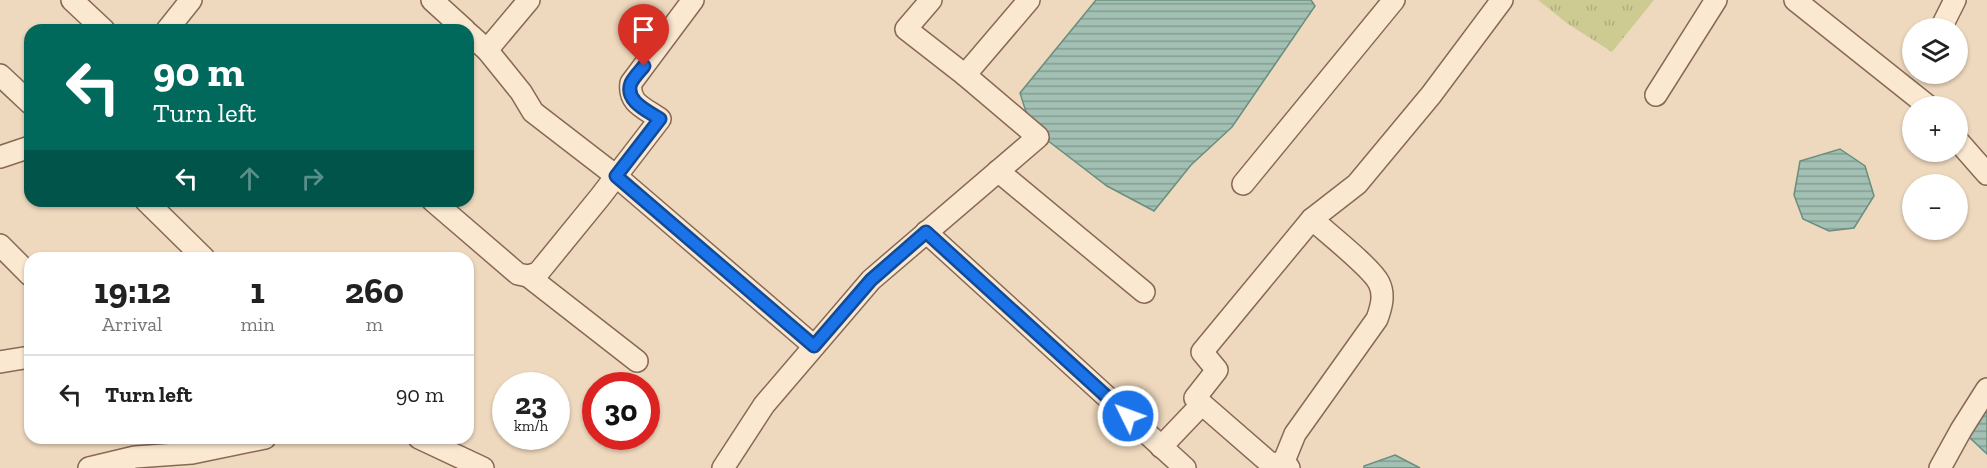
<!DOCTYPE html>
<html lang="en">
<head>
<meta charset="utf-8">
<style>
  :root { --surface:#fff; --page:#f6f6f6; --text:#222; --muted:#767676; --line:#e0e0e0 }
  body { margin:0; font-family:"Zilla Slab",serif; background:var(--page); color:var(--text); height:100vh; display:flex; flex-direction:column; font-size:22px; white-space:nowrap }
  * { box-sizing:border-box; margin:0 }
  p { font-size:20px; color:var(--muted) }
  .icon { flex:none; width:33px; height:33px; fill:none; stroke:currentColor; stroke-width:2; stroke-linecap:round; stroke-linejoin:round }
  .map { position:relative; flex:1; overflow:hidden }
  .panel { position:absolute; left:24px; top:252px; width:450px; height:192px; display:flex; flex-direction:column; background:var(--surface); border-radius:18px; box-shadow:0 2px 4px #0004 }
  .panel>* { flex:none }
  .hud { position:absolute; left:24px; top:24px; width:450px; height:183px; border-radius:18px; box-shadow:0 2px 4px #0004; background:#00695c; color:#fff; overflow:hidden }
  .controls { position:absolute; left:1902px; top:18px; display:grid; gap:12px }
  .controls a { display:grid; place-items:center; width:66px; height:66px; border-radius:50%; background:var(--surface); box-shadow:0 2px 4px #0004; font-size:30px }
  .speed { position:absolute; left:492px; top:372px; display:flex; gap:12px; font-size:30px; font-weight:700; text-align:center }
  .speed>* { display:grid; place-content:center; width:78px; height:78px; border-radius:50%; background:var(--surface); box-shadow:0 2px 4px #0004; line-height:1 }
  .speed small { font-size:15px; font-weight:400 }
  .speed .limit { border:9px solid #d22; background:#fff; color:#111 }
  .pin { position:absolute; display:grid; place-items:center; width:51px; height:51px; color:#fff; margin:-62px -26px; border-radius:50% 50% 50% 0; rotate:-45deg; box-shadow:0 0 6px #0007 }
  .pin .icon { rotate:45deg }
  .me { position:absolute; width:66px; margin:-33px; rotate:312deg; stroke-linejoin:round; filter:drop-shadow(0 0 4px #0008) }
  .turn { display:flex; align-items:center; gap:21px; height:126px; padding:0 30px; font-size:27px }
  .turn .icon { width:78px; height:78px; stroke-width:2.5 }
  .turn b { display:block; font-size:42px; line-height:51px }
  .lanes { display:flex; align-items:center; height:57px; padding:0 30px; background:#0003; justify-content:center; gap:30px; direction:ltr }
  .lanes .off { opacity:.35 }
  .eta { display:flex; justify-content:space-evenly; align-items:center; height:102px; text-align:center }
  .eta b { font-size:36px; font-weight:700; line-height:42px }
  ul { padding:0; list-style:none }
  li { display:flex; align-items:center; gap:18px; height:78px; padding:0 30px; border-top:2px solid var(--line) }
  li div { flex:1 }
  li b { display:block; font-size:22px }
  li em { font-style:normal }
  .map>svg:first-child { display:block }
  .grass { fill:url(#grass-tufts) }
  .water { fill:url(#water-rules); stroke:#698e7f; stroke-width:1.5 }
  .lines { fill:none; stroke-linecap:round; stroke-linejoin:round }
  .street-casing { stroke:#886956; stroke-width:24 }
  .street { stroke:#fae8d1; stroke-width:21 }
  .route-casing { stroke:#114b97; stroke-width:15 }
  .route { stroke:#1a73e8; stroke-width:10 }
</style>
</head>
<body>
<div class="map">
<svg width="1987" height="468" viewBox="0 0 1987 468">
  <defs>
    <pattern id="grass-tufts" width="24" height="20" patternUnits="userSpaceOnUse" patternTransform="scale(1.5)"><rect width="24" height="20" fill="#cdcb92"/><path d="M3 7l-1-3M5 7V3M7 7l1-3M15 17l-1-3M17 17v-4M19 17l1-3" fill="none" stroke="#b1ae7d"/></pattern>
    <pattern id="water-rules" width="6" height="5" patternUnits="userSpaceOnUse" patternTransform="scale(1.5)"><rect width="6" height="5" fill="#a2c0b3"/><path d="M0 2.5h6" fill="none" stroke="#859c91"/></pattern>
  </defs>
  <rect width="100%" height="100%" fill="#efd9be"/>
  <!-- grass -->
  <polygon class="grass" points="1538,0 1654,0 1612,52 1568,24"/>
  <!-- water -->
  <g class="water">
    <polygon points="1096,0 1311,0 1315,6 1232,127 1191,165 1154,211 1107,186 1047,140 1026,112 1020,93"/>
    <polygon points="1840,149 1865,166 1874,196 1854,228 1829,231 1803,219 1794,195 1800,161"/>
    <polygon points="1983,409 1987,413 1987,454 1968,436"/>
    <polygon points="1395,455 1420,468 1364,468 1364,466"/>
  </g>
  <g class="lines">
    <defs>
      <g id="street">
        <polyline points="72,0 104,30"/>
        <polyline points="432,0 465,30"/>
        <polyline points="931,0 906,29 965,75"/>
        <polyline points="1795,0 1928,106"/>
        <polyline points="1941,28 1955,0"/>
        <polyline points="167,30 191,0"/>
        <polyline points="468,33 487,50 521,92 533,112 616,176 814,346"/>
        <polyline points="487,50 529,0"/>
        <polyline points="0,75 30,103"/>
        <polyline points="1656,95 1716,0"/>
        <polyline points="1958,141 1987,174"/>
        <polyline points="0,157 30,147"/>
        <polyline points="998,171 1144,292"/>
        <polyline points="1243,184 1394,0"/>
        <polyline points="146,201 204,258"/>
        <path d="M 433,201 L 518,274 L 528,276 L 538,273 L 600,197 L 660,119 C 645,108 628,104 631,83 L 693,0"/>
        <polyline points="926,232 1185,468"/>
        <polyline points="0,245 30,275"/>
        <polyline points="528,276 637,361"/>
        <polyline points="0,362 30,357"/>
        <polyline points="419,438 483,468"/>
        <polyline points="1161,447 1202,404"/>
        <polyline points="1284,461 1272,465 1195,398 1217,370 1202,352 1312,219 1357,184 1431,95 1502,0"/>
        <polyline points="89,468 135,457 192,453 265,438"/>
        <polyline points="723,468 764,405 871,280 1038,137 965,75 1029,0"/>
        <path d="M 1289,468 L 1284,461 L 1295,434 L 1377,319 C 1381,308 1385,295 1379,283 C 1372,268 1327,233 1312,219"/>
        <polyline points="1940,468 1961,430 1987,389"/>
      </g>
    </defs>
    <!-- street casing -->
    <use href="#street" class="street-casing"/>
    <!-- street -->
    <use href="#street" class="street"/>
  </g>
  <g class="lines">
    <defs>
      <path id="route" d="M 644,66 C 640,71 634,77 631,83 C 624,101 648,111 660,119 L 616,176 L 814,346 L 871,280 L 926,232 L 1128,416"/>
    </defs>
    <!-- route casing -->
    <use href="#route" class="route-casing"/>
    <!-- route -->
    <use href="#route" class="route"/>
  </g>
</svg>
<div class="controls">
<a><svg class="icon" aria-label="layers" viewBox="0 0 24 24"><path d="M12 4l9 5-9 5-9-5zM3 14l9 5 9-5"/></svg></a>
<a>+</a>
<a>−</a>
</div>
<div class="speed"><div>23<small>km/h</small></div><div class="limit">30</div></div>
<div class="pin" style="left:644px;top:66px;background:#d93025"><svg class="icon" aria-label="arrive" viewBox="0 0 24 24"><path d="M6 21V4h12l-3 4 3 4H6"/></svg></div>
<svg class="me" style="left:1128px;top:416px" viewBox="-20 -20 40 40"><circle r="17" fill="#1a73e8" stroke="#fff" stroke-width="3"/><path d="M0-11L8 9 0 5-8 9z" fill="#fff"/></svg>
<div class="hud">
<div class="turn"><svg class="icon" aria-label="left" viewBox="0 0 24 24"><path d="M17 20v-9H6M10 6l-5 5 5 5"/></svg><div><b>90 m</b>Turn left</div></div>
<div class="lanes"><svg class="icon" aria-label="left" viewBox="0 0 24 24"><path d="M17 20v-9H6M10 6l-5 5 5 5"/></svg><svg class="icon off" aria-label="ahead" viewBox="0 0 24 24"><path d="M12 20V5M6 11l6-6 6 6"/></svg><svg class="icon off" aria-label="right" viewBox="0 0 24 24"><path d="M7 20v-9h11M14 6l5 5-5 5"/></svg></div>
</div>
<section class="panel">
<div class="eta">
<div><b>19:12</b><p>Arrival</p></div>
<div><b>1</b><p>min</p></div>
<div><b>260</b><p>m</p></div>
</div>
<ul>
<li><svg class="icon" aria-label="left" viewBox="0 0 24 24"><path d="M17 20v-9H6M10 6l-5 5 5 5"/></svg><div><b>Turn left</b></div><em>90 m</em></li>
</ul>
</section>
</div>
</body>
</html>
